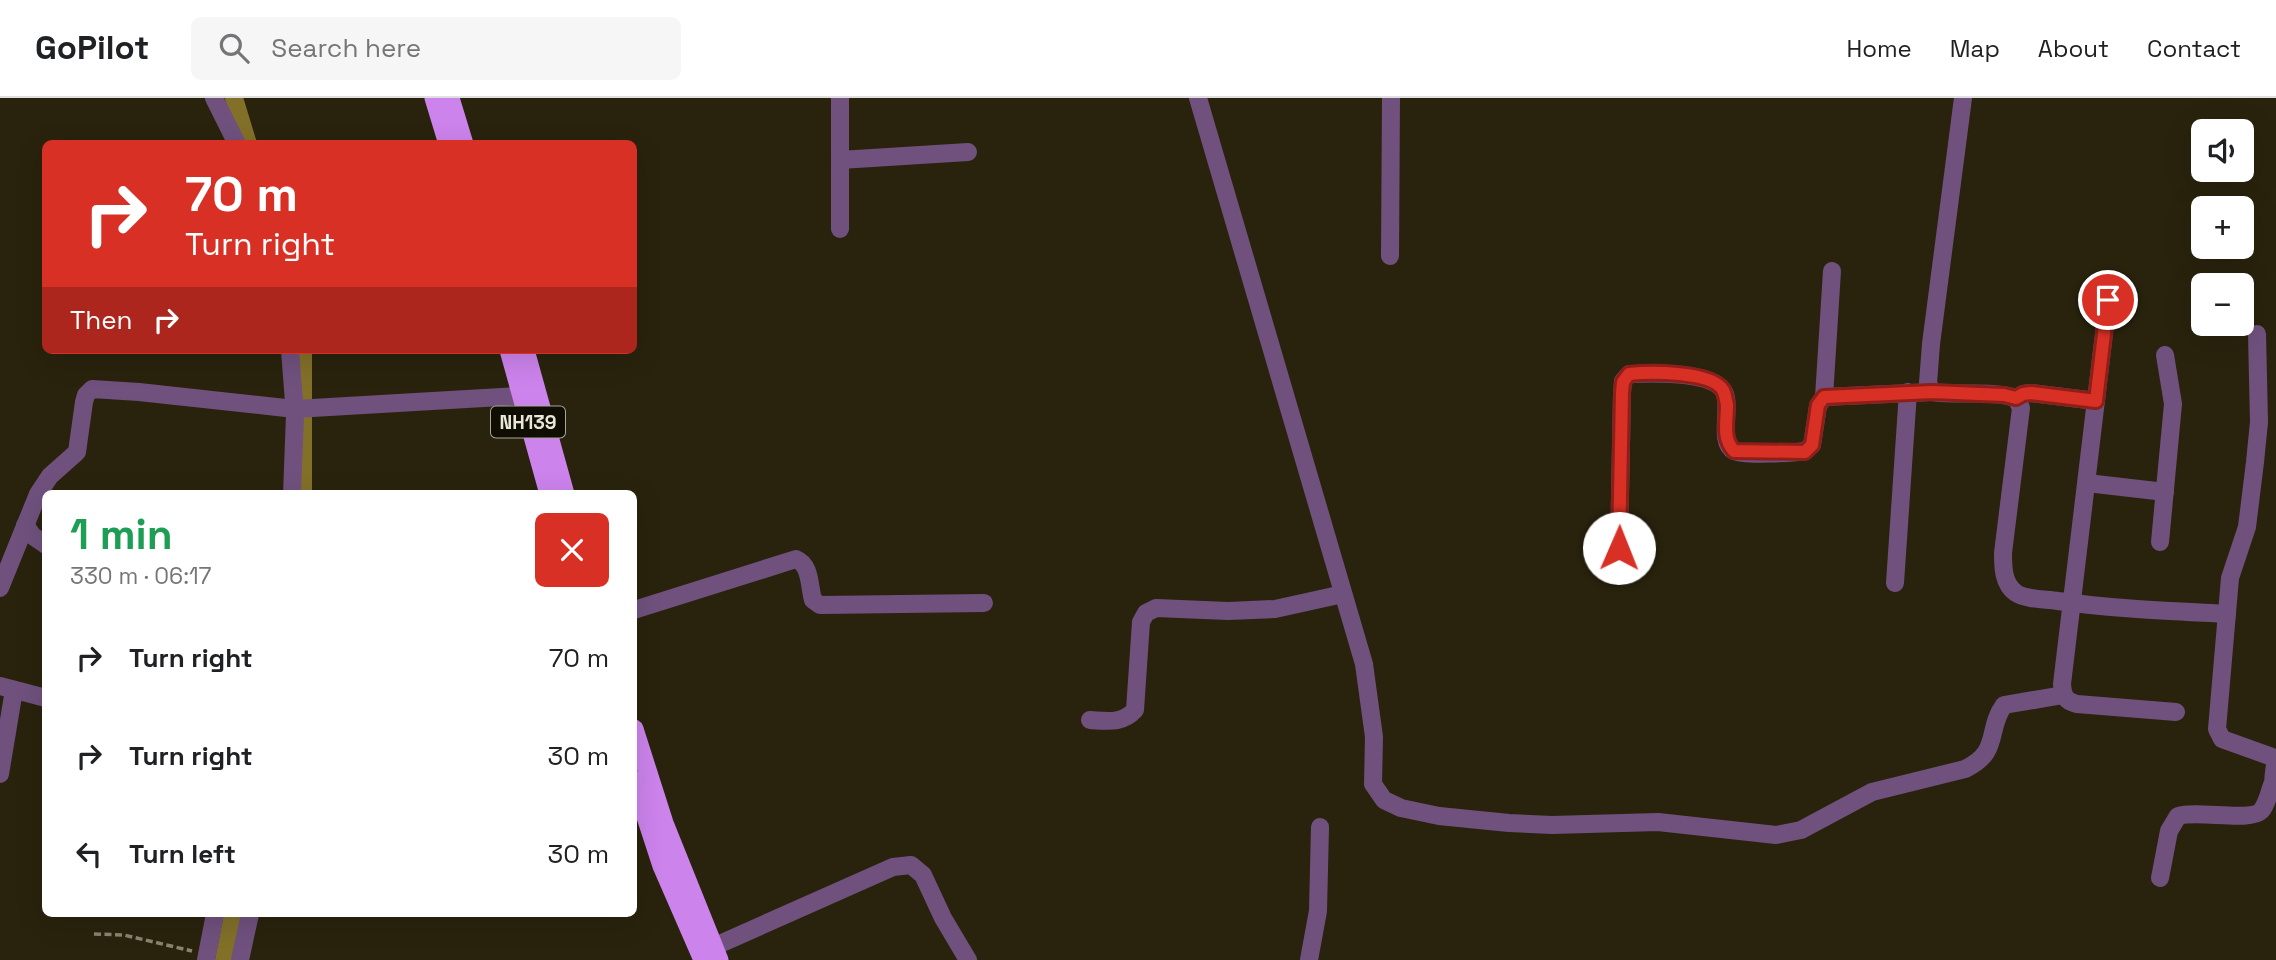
<!DOCTYPE html>
<html lang="en">
<head>
<meta charset="utf-8">
<style>
  :root { --surface:#fff; --page:#f6f6f6; --text:#202124; --muted:#757577; --line:#e0e0e0 }
  body { margin:0; font-family:"Space Grotesk",sans-serif; background:var(--page); color:var(--text); height:100vh; display:flex; flex-direction:column; font-size:26px; white-space:nowrap }
  * { box-sizing:border-box; margin:0 }
  p { font-size:23px; color:var(--muted) }
  .icon { flex:none; width:38px; height:38px; fill:none; stroke:currentColor; stroke-width:2; stroke-linecap:round; stroke-linejoin:round }
  .map { position:relative; flex:1; overflow:hidden }
  .drawer { position:absolute; left:42px; top:392px; width:595px; height:427px; display:flex; flex-direction:column; background:var(--surface); border-radius:10px; box-shadow:0 7px 28px #0002 }
  .drawer>* { flex:none }
  .guide { position:absolute; left:42px; top:42px; width:595px; height:214px; border-radius:10px; box-shadow:0 7px 28px #0002; background:#d93025; color:#fff; overflow:hidden }
  .fabs { position:absolute; left:2191px; top:21px; display:grid; gap:14px }
  .fabs a { display:grid; place-items:center; width:63px; height:63px; border-radius:10px; background:var(--surface); box-shadow:0 7px 28px #0002; font-size:35px }
  .pin { position:absolute; display:grid; place-items:center; width:60px; height:60px; color:#fff; margin:-30px; border:4px solid #fff; border-radius:50%; box-shadow:0 2px 7px #0007 }
  .me { position:absolute; width:77px; margin:-38px; rotate:1deg; stroke-linejoin:round; filter:drop-shadow(0 0 5px #0008) }
  .turn { display:flex; align-items:center; gap:24px; height:147px; padding:0 28px; font-size:32px }
  .turn .icon { width:91px; height:91px; stroke-width:2.5 }
  .turn b { display:block; font-size:49px; line-height:60px }
  .then { display:flex; align-items:center; height:66px; padding:0 28px; background:#0003; gap:14px; font-size:26px }
  .round { display:grid; place-items:center; flex:none; width:74px; height:74px; border-radius:10px; background:var(--page) }
  .summary { display:flex; align-items:center; justify-content:space-between; height:119px; padding:0 28px }
  h1 { font-size:42px; font-weight:800; line-height:52px; color:#1e9e55 }
  ul { padding:0; list-style:none }
  li { display:flex; align-items:center; gap:21px; height:98px; padding:0 28px }
  li div { flex:1 }
  li b { display:block; font-size:26px }
  li em { font-style:normal }
  header { display:flex; align-items:center; gap:42px; box-sizing:border-box; height:98px; padding:0 35px; background:var(--surface); border-bottom:2px solid var(--line) }
  header strong { font-size:33px }
  nav { display:flex; gap:38px; margin-inline-start:auto; font-size:24px }
  .search { width:490px; height:63px; background:var(--page); display:flex; align-items:center; gap:18px; box-sizing:border-box; padding:0 24px; border-radius:10px; color:var(--muted); font-size:26px }
  .map>svg:first-child { display:block }
  .lines { fill:none; stroke-linecap:round; stroke-linejoin:round }
  .canal { stroke:#827029; stroke-width:18 }
  .path { stroke:#888472; stroke-width:3.5; stroke-dasharray:7 3.5; stroke-linecap:butt }
  .minor { stroke:#70517e; stroke-width:18 }
  .trunk { stroke:#cc83ec; stroke-width:19 }
  .route-casing { stroke:#8d1f18; stroke-width:18 }
  .route { stroke:#d93025; stroke-width:12 }
  .labels { text-anchor:middle; dominant-baseline:central; stroke-width:7; stroke-linejoin:round; paint-order:stroke }
  .shield { fill:#0f0d04; stroke:#a8a699; stroke-width:2 }
  .shield-label { font-size:19px; font-weight:bold; fill:#eae7d9 }
</style>
</head>
<body>
<header>
<strong>GoPilot</strong>
<div class="search"><svg class="icon" aria-label="search" viewBox="0 0 24 24"><circle cx="10" cy="10" r="6"/><path d="M15 15l6 6"/></svg>Search here</div>
<nav><a>Home</a><a>Map</a><a>About</a><a>Contact</a></nav>
</header>
<div class="map">
<svg width="2276" height="862" viewBox="0 0 2276 862">
  <rect width="100%" height="100%" fill="#29230d"/>
  <g class="lines">
    <!-- canal -->
    <g class="canal">
      <polyline points="234,0 248,46"/>
      <polyline points="303,252 303,396"/>
      <polyline points="224,862 233,816"/>
    </g>
    <!-- path -->
    <polyline class="path" points="94,836 124,837 192,853"/>
    <!-- minor -->
    <g class="minor">
      <polyline points="214,0 237,46"/>
      <polyline points="840,0 840,131"/>
      <path d="M 1198,0 L 1364,566 L 1374,639 L 1373,686 L 1384,702 L 1401,710 L 1439,718 L 1509,725 L 1552,727 L 1658,724 L 1776,737 L 1801,732 L 1872,694 L 1965,671 C 2001,654 1986,632 2004,607 L 2063,597"/>
      <path d="M 1963,0 L 1931,246 L 1928,285 L 1932,294 C 1960,298 1989,292 2016,300 L 2021,310 L 2003,455 C 2003,469 2003,486 2016,495 C 2027,502 2046,501 2058,503 C 2114,511 2170,513 2227,516"/>
      <polyline points="840,62 968,54"/>
      <polyline points="1390,158 1391,0"/>
      <path d="M 2108,202 L 2062,586 C 2063,598 2065,603 2077,606 L 2176,614"/>
      <path d="M 2257,236 L 2259,324 L 2255,364 L 2247,429 L 2230,480 L 2217,631 L 2222,641 L 2275,660 C 2276,672 2270,683 2276,694"/>
      <polyline points="290,252 295,317 292,396"/>
      <polyline points="1824,299 1832,173"/>
      <polyline points="2016,300 2023,296 2031,295 2096,303"/>
      <polyline points="2087,385 2165,394"/>
      <polyline points="25,427 33,438 46,447"/>
      <polyline points="2160,444 2173,306 2165,257"/>
      <path d="M 1619,450 L 1622,295 L 1623,283 L 1629,276 C 1650,275 1710,273 1723,292 C 1733,306 1717,344 1734,353 C 1744,358 1792,355 1805,353 L 1812,347 L 1818,308 L 1824,299 L 1932,294"/>
      <polyline points="1895,485 1908,294"/>
      <polyline points="0,490 38,396 50,378 77,354 84,304 86,297 92,291 139,294 295,311 535,297"/>
      <path d="M 634,512 L 796,461 C 811,467 809,488 813,502 L 820,507 L 984,505"/>
      <polyline points="0,588 46,600"/>
      <path d="M 1090,622 C 1108,623 1122,626 1135,612 L 1141,524 L 1146,515 L 1156,510 L 1228,513 L 1275,511 L 1343,496"/>
      <polyline points="0,676 14,592"/>
      <path d="M 2160,780 L 2169,733 L 2178,718 C 2198,712 2250,724 2261,713 C 2267,706 2269,695 2272,687"/>
      <polyline points="713,849 893,769 911,767 923,777 943,820 968,862"/>
      <polyline points="206,862 215,816"/>
      <polyline points="240,862 250,816"/>
      <polyline points="1309,862 1318,813 1320,729"/>
    </g>
    <!-- trunk -->
    <g class="trunk">
      <polyline points="434,0 448,46"/>
      <polyline points="450,0 464,46"/>
      <polyline points="509,252 549,396"/>
      <polyline points="525,252 565,396"/>
      <polyline points="634,631 664,725 719,862"/>
      <polyline points="634,682 662,768 703,862"/>
    </g>
  </g>
  <g class="lines">
    <defs>
      <path id="route" d="M 1619,450 L 1622,295 L 1623,284 L 1629,276 C 1650,274 1711,273 1723,292 C 1725,295 1726,303 1727,307 C 1727,324 1722,340 1734,353 L 1805,354 L 1812,347 L 1818,307 L 1824,299 L 1932,294 L 2004,297 L 2016,300 L 2023,296 L 2031,295 L 2096,303 L 2108,202"/>
    </defs>
    <!-- route casing -->
    <use href="#route" class="route-casing"/>
    <!-- route -->
    <use href="#route" class="route"/>
  </g>
  <g class="labels">
    <!-- shield labels -->
    <rect class="shield" x="491" y="308.5" width="74" height="31" rx="5"/>
    <g class="shield-label">
      <text x="528" y="324">NH139</text>
    </g>
  </g>
</svg>
<div class="fabs">
<a><svg class="icon" aria-label="sound" viewBox="0 0 24 24"><path d="M4 9h4l5-4v14l-5-4H4zM17 9q2 3 0 6"/></svg></a>
<a>+</a>
<a>−</a>
</div>
<div class="pin" style="left:2108px;top:202px;background:#d93025"><svg class="icon" aria-label="arrive" viewBox="0 0 24 24"><path d="M6 21V4h12l-3 4 3 4H6"/></svg></div>
<svg class="me" style="left:1619px;top:450px" viewBox="-20 -20 40 40"><circle r="19" fill="#fff"/><path d="M0-13L10 11 0 6-10 11z" fill="#d93025"/></svg>
<div class="guide">
<div class="turn"><svg class="icon" aria-label="right" viewBox="0 0 24 24"><path d="M7 20v-9h11M14 6l5 5-5 5"/></svg><div><b>70 m</b>Turn right</div></div>
<div class="then">Then<svg class="icon" aria-label="right" viewBox="0 0 24 24"><path d="M7 20v-9h11M14 6l5 5-5 5"/></svg></div>
</div>
<section class="drawer">
<div class="summary"><div><h1>1 min</h1><p>330 m · 06:17</p></div><a class="round" style="background:#d93025;color:#fff"><svg class="icon" aria-label="close" viewBox="0 0 24 24"><path d="M6 6l12 12M18 6L6 18"/></svg></a></div>
<ul>
<li><svg class="icon" aria-label="right" viewBox="0 0 24 24"><path d="M7 20v-9h11M14 6l5 5-5 5"/></svg><div><b>Turn right</b></div><em>70 m</em></li>
<li><svg class="icon" aria-label="right" viewBox="0 0 24 24"><path d="M7 20v-9h11M14 6l5 5-5 5"/></svg><div><b>Turn right</b></div><em>30 m</em></li>
<li><svg class="icon" aria-label="left" viewBox="0 0 24 24"><path d="M17 20v-9H6M10 6l-5 5 5 5"/></svg><div><b>Turn left</b></div><em>30 m</em></li>
</ul>
</section>
</div>
</body>
</html>
